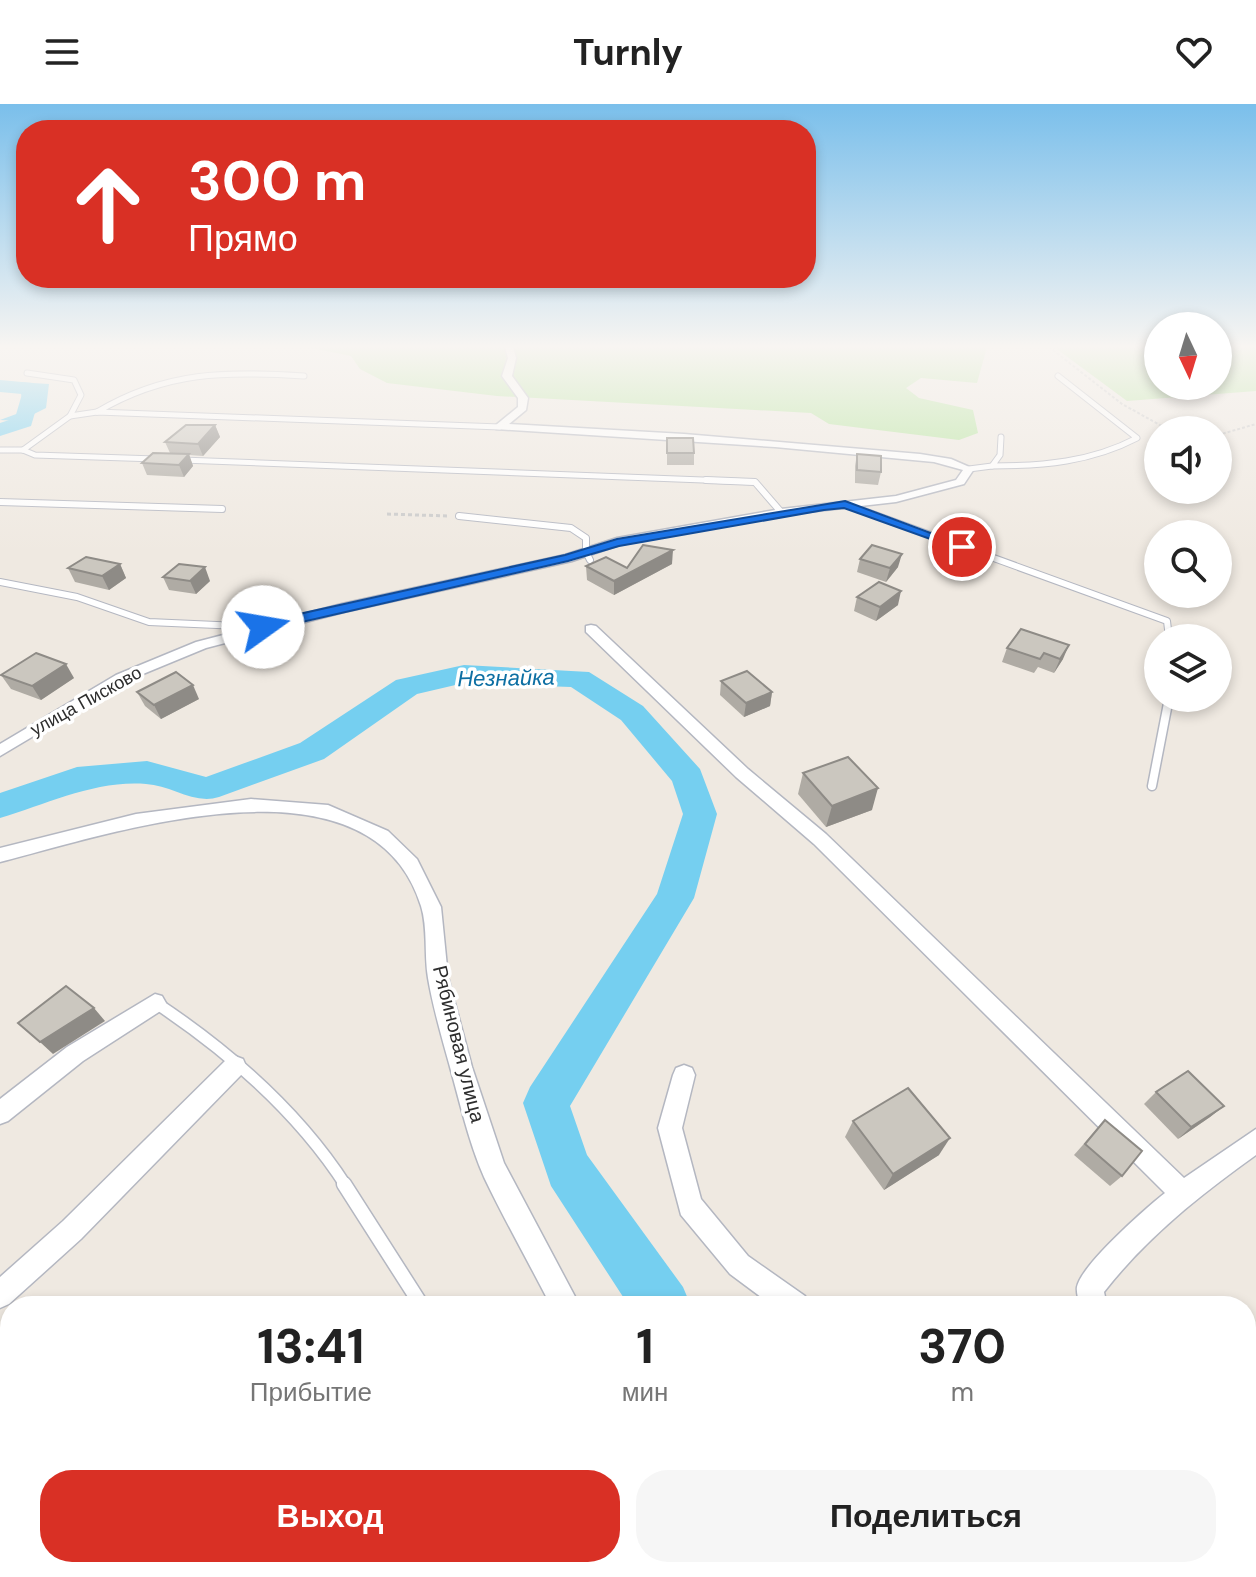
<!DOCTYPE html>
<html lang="ru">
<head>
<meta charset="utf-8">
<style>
  :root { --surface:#fff; --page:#f6f6f6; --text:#222; --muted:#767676; --accent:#d93025 }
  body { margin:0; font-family:"DM Sans",sans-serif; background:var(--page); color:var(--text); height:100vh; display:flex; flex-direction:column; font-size:30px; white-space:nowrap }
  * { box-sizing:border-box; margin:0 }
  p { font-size:26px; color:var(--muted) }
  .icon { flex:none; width:44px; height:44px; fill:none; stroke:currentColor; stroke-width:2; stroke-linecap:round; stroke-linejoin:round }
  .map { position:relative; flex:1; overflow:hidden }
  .side { position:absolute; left:0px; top:1192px; width:1256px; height:282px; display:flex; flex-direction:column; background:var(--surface); border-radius:32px 32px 0 0; box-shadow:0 4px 12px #0003 }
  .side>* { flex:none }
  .banner { position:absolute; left:16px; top:16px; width:800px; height:168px; border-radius:32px; box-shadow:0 4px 12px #0003; background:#d93025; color:#fff; overflow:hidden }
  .needle { width:52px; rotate:176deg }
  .buttons { position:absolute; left:1144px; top:208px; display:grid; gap:16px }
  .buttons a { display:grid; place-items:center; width:88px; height:88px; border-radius:50%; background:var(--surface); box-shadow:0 4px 12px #0003; font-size:40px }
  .pin { position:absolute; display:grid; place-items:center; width:68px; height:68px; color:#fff; margin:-34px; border:4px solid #fff; border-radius:50%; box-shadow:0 2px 8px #0007 }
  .me { position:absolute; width:88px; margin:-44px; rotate:77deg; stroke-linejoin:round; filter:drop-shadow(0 0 6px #0008) }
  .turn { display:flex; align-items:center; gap:28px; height:168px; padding:0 40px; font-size:36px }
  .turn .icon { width:104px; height:104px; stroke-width:2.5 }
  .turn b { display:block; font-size:56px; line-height:68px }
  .eta { display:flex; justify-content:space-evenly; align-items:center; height:136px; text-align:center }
  .eta b { font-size:48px; font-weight:700; line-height:56px }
  .cta { display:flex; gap:16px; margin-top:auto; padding:16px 40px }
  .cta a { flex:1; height:92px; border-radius:32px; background:var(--accent); color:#fff; font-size:32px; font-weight:700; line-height:92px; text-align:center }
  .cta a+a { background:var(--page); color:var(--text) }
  header { display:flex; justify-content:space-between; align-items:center; height:104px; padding:0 40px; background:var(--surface); font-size:36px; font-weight:700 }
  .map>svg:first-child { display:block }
  .green { fill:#b6e59e }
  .water { fill:#75cff0 }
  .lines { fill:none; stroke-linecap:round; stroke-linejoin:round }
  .river { fill:#75cff0; fill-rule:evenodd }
  .service-far4-casing { stroke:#b4b7c1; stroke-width:7 }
  .service-far3-casing { stroke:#b4b7c1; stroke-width:8 }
  .service-far2-casing { stroke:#b4b7c1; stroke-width:11 }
  .service-far1-casing { stroke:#b4b7c1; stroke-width:14 }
  .service-casing { stroke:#b4b7c1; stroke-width:17 }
  .minor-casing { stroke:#b4b7c1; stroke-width:3 }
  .path-far1 { stroke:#c9c9c9; stroke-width:2; stroke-dasharray:3 2; stroke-linecap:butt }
  .path { stroke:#c9c9c9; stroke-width:3; stroke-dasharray:4 3; stroke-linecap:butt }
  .service-far4 { stroke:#fff; stroke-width:5 }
  .service-far3 { stroke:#fff; stroke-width:6 }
  .service-far2 { stroke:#fff; stroke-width:8 }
  .service-far1 { stroke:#fff; stroke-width:11 }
  .service { stroke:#fff; stroke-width:14 }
  .minor { fill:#fff; fill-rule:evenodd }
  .wall { fill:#afaba4 }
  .shaded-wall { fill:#8e8b86 }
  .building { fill:#cbc7bf; stroke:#8e8b86; stroke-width:2 }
  .route { fill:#1a73e8; stroke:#114b97; stroke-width:2 }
  .labels { text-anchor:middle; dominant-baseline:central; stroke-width:7; stroke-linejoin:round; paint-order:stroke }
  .far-street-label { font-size:18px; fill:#2e2e2e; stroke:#fff }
  .street-label { font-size:20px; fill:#2e2e2e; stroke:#fff }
  .water-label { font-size:22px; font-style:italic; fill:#0d6fa3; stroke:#fff }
</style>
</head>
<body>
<header><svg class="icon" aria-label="menu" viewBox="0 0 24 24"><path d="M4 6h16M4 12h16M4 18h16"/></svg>Turnly<svg class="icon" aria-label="heart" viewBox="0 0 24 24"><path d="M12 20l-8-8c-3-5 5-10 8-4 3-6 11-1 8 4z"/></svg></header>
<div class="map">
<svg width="1256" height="1473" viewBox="0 0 1256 1473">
  <rect width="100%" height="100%" fill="#efe9e1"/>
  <!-- green -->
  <g class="green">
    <polygon points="307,243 987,243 977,279 921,274 906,284 919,294 973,306 978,329 959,336 829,320 811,309 497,292 387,279 360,265 351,252"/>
    <polygon points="1054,243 1158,243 1158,282 1218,282 1218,243 1256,243 1256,287 1127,297"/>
  </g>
  <!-- water -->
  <polygon class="water" points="0,277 49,280 46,304 20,317 0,316 19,309 24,303 20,285 0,284"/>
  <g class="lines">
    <!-- river -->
    <g class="river">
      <polygon points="0,276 33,279 42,285 31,322 0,332 0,319 15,314 22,290 0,288"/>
      <path d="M 464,561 L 589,568 L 643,602 L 700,665 L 717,710 L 694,794 L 570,1002 L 587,1051 L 683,1183 L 691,1202 L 629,1202 L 551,1082 L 523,999 L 530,983 L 657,790 L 683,710 L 672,677 L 621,616 L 571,583 L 464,579 L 417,590 L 324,655 L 219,693 C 194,701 171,681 146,680 C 95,676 48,700 0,714 L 0,689 L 77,663 L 147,657 L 206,673 L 300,639 L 396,576 Z"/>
      <polygon points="1104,1464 1173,1464 1176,1473 1108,1473"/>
    </g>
    <defs>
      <g id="service-far4">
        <polyline points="27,269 74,276 81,291 70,312"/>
        <path d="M 97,308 C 166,267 226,267 304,272"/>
        <path d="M 1001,333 L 1000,351 L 992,362 C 1043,362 1091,358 1137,334 L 1058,272"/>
        <polyline points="0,346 23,346 35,351 156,355"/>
        <polyline points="23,346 70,312 97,308 500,323"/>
        <polyline points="182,356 755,378"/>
        <polyline points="969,365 992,362"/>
      </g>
      <g id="service-far3">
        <polyline points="706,376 755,378 781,408"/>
        <polyline points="0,398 222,405"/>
        <polyline points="845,400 1167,517 1169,534"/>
        <polyline points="459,412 571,424 586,434 586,448 590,456"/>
        <polyline points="0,478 77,493 149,518 263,523"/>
      </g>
      <polyline id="service-far2" points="1152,682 1169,594"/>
      <path id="service-far1" d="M 156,899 C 228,947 299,1009 346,1082"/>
      <polyline id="service" points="344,1080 422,1202"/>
      <g id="minor">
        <polygon points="505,243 513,243 516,254 512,272 528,294 526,306 509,320 684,330 920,350 951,355 974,365 964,380 896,398 781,411 619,441 572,457 344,508 206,544 126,577 0,652 0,640 116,571 196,538 342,500 565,451 617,434 781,405 896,392 956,376 963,366 934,358 775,343 496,325 496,321 518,303 518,294 502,272 508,254"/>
        <path d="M 591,521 L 596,522 L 748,665 L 826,730 L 1184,1074 L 1256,1025 L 1256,1051 C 1200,1091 1147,1133 1104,1188 L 1107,1202 L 1079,1202 C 1079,1196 1076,1188 1077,1183 C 1081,1161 1146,1104 1165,1089 L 814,740 L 736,673 L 586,528 L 586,522 Z"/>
        <path d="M 251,695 L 328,701 L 388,727 L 417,755 L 441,803 L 448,873 L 472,963 L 504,1059 L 580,1202 L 551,1202 C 529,1159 505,1117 484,1073 C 469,1039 460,999 450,963 C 442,934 433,904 428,874 C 424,851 428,824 421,802 C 371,641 112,729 0,758 L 0,744 L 136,710 Z"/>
        <polygon points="155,890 162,892 166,899 162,906 83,957 8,1017 0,1020 0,995 67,943"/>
        <polygon points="235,952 243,955 246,962 243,969 81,1135 9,1200 0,1204 0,1173 63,1117 227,955"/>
        <polygon points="684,961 692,964 695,971 682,1024 701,1095 748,1152 805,1192 809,1202 773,1202 730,1170 681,1111 658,1024 673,971 676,964"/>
        <polygon points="1246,1382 1256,1386 1256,1417 1246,1413"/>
        <polygon points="773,1464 810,1464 814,1473 777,1473"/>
        <polygon points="1094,1464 1130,1464 1126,1473 1090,1473"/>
      </g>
    </defs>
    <!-- service-far4 casing -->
    <use href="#service-far4" class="service-far4-casing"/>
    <!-- service-far3 casing -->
    <use href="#service-far3" class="service-far3-casing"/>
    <!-- service-far2 casing -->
    <use href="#service-far2" class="service-far2-casing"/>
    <!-- service-far1 casing -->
    <use href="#service-far1" class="service-far1-casing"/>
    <!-- service casing -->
    <use href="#service" class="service-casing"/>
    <!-- minor casing -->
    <use href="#minor" class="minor-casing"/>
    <!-- path-far1 -->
    <g class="path-far1">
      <polyline points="1049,243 1122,300 1169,326"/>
      <polyline points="1218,331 1256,320"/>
    </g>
    <!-- path -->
    <polyline class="path" points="387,410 449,412"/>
    <!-- service-far4 -->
    <use href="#service-far4" class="service-far4"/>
    <!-- service-far3 -->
    <use href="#service-far3" class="service-far3"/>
    <!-- service-far2 -->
    <use href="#service-far2" class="service-far2"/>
    <!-- service-far1 -->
    <use href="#service-far1" class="service-far1"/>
    <!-- service -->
    <use href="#service" class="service"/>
    <!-- minor -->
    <use href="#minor" class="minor"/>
  </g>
  <!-- wall -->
  <g class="wall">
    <polygon points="215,321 220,333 203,352 189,351 193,362 184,373 147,371 142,359 170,349 165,338"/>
    <polygon points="667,334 694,349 694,361 667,361"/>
    <polygon points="857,350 881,368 878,381 855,379 855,362"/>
    <polygon points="860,455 898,463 886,478 857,468"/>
    <polygon points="120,460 126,474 109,486 75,478 68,464"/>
    <polygon points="672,460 614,491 587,476 586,462 627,464"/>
    <polygon points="163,473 210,477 196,490 169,486"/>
    <polygon points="857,493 898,501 876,517 854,507"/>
    <polygon points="1021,525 1063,555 1054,569 1038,563 1034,569 1002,558 1007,544"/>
    <polygon points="1,571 74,574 41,596 11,585"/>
    <polygon points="721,577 772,588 770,602 744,613 720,591"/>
    <polygon points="137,588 199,595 161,615 145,602"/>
    <polygon points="803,669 872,706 826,723 798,690"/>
    <polygon points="1156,988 1224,1002 1210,1013 1178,1035 1144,1000"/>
    <polygon points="1105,1016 1122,1072 1110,1082 1074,1051"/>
    <polygon points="853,1017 939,1051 884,1086 845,1033"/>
  </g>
  <!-- shaded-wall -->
  <g class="shaded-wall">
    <polygon points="215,321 220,333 203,352 198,340"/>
    <polygon points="189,350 193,362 184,373 179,361"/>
    <polygon points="673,446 672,460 614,491 614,477"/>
    <polygon points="902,450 898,463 886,478 890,464"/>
    <polygon points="120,460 126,474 109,486 102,472"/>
    <polygon points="205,463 210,477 196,490 190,477"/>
    <polygon points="901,487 898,501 876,517 880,503"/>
    <polygon points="1069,541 1063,555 1054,569 1060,555"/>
    <polygon points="66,560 74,574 41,596 32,582"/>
    <polygon points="193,581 199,595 161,615 154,601"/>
    <polygon points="772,588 770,602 744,613 746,599"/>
    <polygon points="878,684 872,706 826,723 832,702"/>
    <polygon points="94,904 105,917 53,950 40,938"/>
    <polygon points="1224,1002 1210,1013 1178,1035 1191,1023"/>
    <polygon points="950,1034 939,1051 884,1086 893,1070"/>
  </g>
  <!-- building -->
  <g class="building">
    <polygon points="186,321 215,321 198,340 165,338"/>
    <polygon points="667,334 693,334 694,349 667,349"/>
    <polygon points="153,349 189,350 179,361 142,359"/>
    <polygon points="857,350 881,352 881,368 857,366"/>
    <polygon points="643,441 673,446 614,477 586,462 606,453 627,464"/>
    <polygon points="872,441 902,450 890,464 860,455"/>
    <polygon points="86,453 120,460 102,472 68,464"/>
    <polygon points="179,460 205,463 190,477 163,473"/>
    <polygon points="879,478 901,487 880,503 857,493"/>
    <polygon points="1021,525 1069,541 1060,555 1044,549 1040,555 1007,544"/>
    <polygon points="36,549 66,560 32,582 1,571"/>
    <polygon points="747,567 772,588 746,599 721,577"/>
    <polygon points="176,568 193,581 154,601 137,588"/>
    <polygon points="848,653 878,684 832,702 803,669"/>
    <polygon points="66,882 94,904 40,938 18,919"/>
    <polygon points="1188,967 1224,1002 1191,1023 1156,988"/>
    <polygon points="908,984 950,1034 893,1070 853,1017"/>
    <polygon points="1105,1016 1142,1047 1122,1072 1085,1040"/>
  </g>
  <!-- sky -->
  <linearGradient id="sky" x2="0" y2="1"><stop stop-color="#7abfeb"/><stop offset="0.54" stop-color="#f8f5f2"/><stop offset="1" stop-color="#f8f5f2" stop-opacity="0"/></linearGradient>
  <rect width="1256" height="449" fill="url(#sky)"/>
  <!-- route -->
  <polygon class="route" points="845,397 968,443 958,445 844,404 824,406 619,442 568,457 263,527 256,523 263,518 565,451 617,435"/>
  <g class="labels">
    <!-- far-street labels -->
    <g class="far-street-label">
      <text transform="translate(86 597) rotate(-29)">улица Писково</text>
    </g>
    <!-- street labels -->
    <g class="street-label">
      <text transform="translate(459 940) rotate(76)">Рябиновая улица</text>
    </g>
    <!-- water labels -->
    <g class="water-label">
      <text transform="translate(506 574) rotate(-1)">Незнайка</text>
    </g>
  </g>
</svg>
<div class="buttons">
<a><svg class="needle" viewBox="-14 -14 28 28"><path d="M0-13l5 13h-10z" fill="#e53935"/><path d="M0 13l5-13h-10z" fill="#767676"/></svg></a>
<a><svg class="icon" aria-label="sound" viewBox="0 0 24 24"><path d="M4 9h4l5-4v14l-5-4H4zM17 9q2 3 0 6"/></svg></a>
<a><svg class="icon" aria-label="search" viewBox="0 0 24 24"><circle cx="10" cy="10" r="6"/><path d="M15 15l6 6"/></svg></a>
<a><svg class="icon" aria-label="layers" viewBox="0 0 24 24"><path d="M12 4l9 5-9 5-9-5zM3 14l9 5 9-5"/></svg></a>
</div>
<div class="pin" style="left:962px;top:443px;background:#d93025"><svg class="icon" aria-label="arrive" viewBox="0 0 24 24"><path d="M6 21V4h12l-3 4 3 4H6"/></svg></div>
<svg class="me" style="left:263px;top:523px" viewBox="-20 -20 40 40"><circle r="19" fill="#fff"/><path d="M0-13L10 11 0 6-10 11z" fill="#1a73e8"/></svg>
<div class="banner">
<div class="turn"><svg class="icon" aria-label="ahead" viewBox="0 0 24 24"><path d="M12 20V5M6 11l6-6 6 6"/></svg><div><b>300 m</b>Прямо</div></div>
</div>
<section class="side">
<div class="eta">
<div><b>13:41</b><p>Прибытие</p></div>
<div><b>1</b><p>мин</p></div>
<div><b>370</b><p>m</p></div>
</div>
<div class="cta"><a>Выход</a><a>Поделиться</a></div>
</section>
</div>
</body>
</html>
